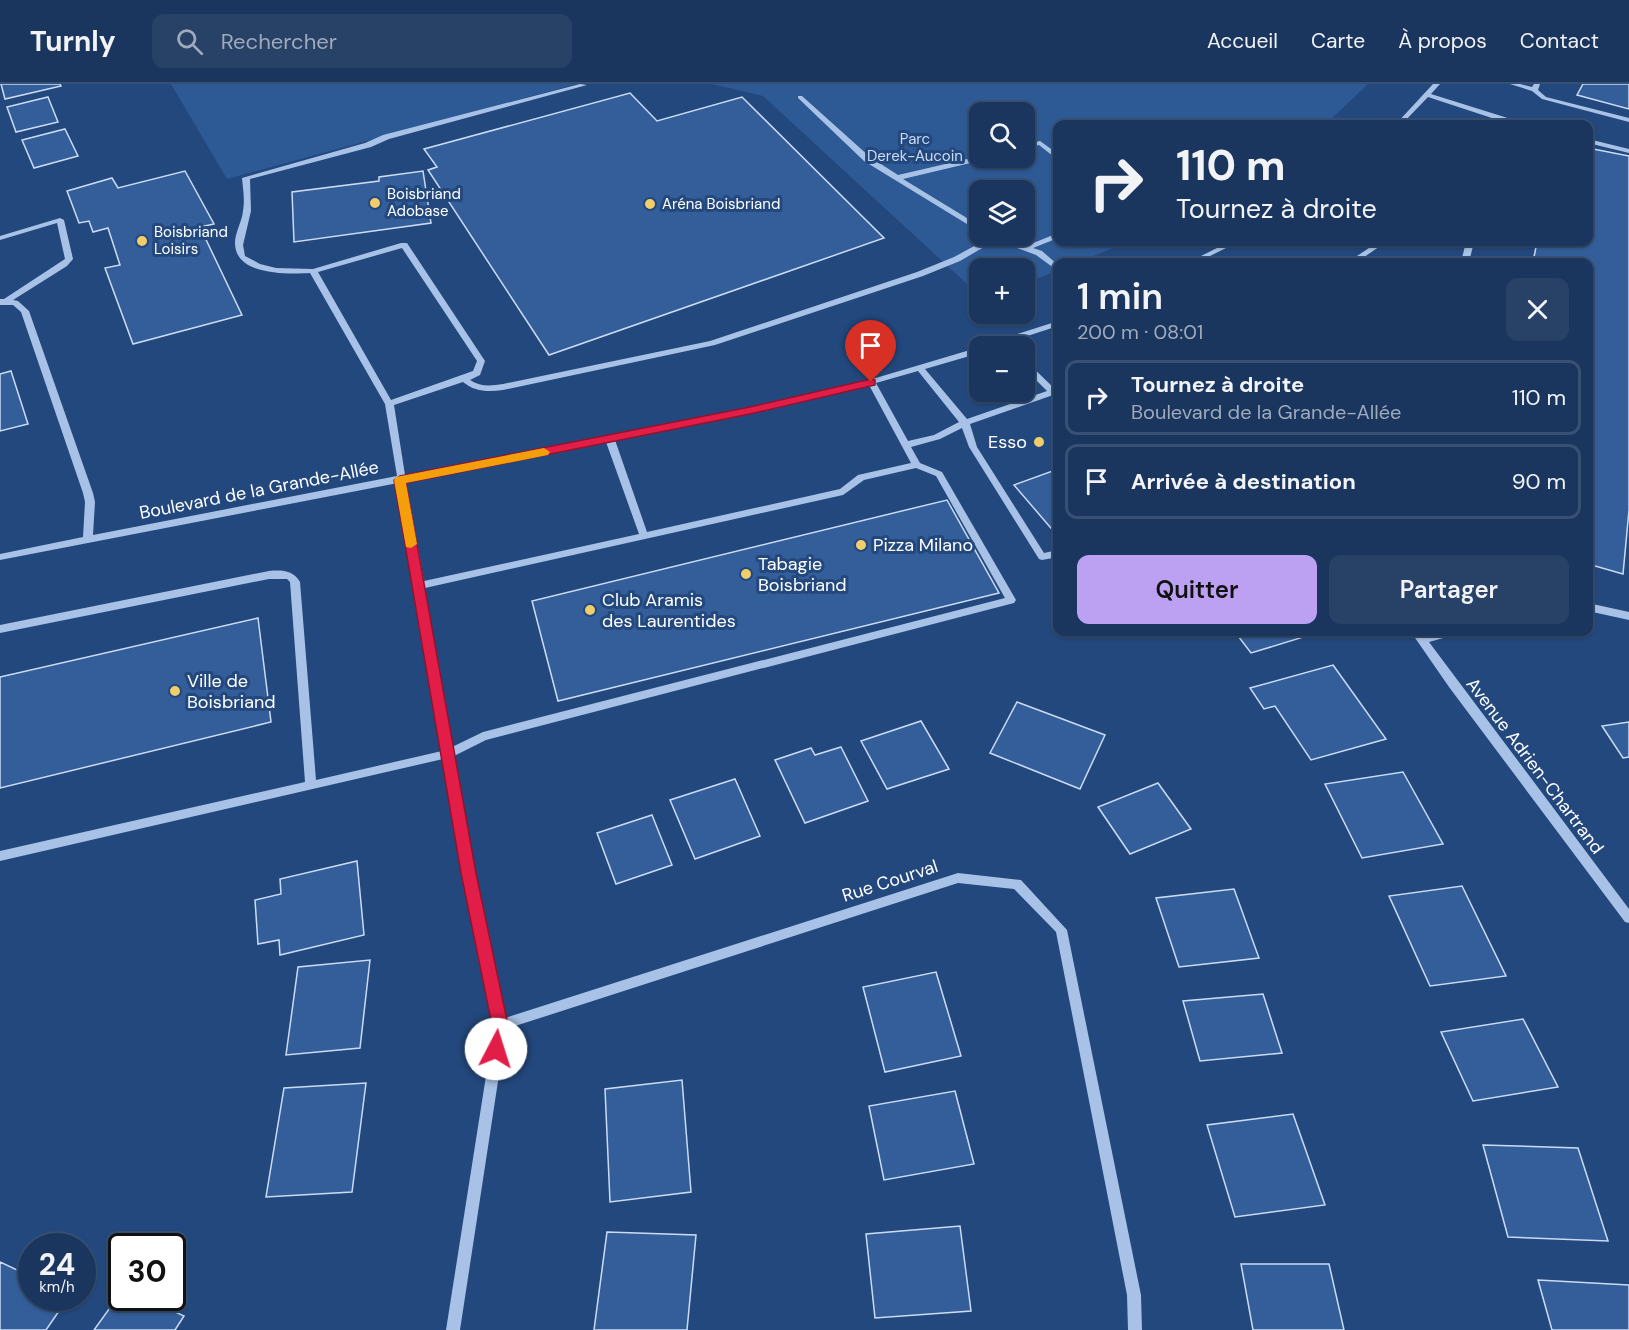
<!DOCTYPE html>
<html lang="fr">
<head>
<meta charset="utf-8">
<style>
  :root { --surface:#1a365e; --page:#274167; --text:#f1f3f6; --muted:#9fabbc; --line:#385073; --accent:#bca0f2 }
  body { margin:0; font-family:"DM Sans",sans-serif; background:var(--page); color:var(--text); height:100vh; display:flex; flex-direction:column; font-size:22px; white-space:nowrap }
  * { box-sizing:border-box; margin:0 }
  p { font-size:20px; color:var(--muted) }
  .icon { flex:none; width:33px; height:33px; fill:none; stroke:currentColor; stroke-width:2; stroke-linecap:round; stroke-linejoin:round }
  .map { position:relative; flex:1; overflow:hidden }
  .drawer { position:absolute; left:1053px; top:174px; width:540px; height:378px; display:flex; flex-direction:column; background:var(--surface); border-radius:12px; box-shadow:0 2px 4px #0004,0 0 0 2px var(--line) }
  .drawer>* { flex:none }
  .banner { position:absolute; left:1053px; top:36px; width:540px; height:126px; border-radius:12px; box-shadow:0 2px 4px #0004,0 0 0 2px var(--line); background:#1a365e; color:var(--text); overflow:hidden }
  .fabs { position:absolute; left:969px; top:18px; display:grid; gap:12px }
  .fabs a { display:grid; place-items:center; width:66px; height:66px; border-radius:12px; background:var(--surface); box-shadow:0 2px 4px #0004,0 0 0 2px var(--line); font-size:30px }
  .speed { position:absolute; left:18px; top:1149px; display:flex; gap:12px; font-size:30px; font-weight:700; text-align:center }
  .speed>* { display:grid; place-content:center; width:78px; height:78px; border-radius:50%; background:var(--surface); box-shadow:0 2px 4px #0004,0 0 0 2px var(--line); line-height:1 }
  .speed small { font-size:15px; font-weight:400 }
  .speed .limit { border:3px solid #111; border-radius:9px; background:#fff; color:#111 }
  .pin { position:absolute; display:grid; place-items:center; width:51px; height:51px; color:#fff; margin:-62px -26px; border-radius:50% 50% 50% 0; rotate:-45deg; box-shadow:0 0 6px #0007 }
  .pin .icon { rotate:45deg }
  .me { position:absolute; width:66px; margin:-33px; rotate:5deg; stroke-linejoin:round; filter:drop-shadow(0 0 4px #0008) }
  .turn { display:flex; align-items:center; gap:21px; height:126px; padding:0 24px; font-size:27px }
  .turn .icon { width:78px; height:78px; stroke-width:2.5 }
  .turn b { display:block; font-size:42px; line-height:51px }
  .round { display:grid; place-items:center; flex:none; width:63px; height:63px; border-radius:12px; background:var(--page) }
  .headline { display:flex; align-items:center; justify-content:space-between; height:102px; padding:0 24px }
  h1 { font-size:36px; font-weight:600; line-height:45px }
  .cta { display:flex; gap:12px; margin-top:auto; padding:12px 24px }
  .cta a { flex:1; height:69px; border-radius:12px; background:var(--accent); color:#111; font-size:24px; font-weight:600; line-height:69px; text-align:center }
  .cta a+a { background:var(--page); color:var(--text) }
  ul { padding:0; list-style:none }
  li { display:flex; align-items:center; gap:18px; height:75px; margin:0 12px 9px; padding:0 12px; border:3px solid var(--line); border-radius:12px }
  li div { flex:1 }
  li b { display:block; font-size:22px }
  li em { font-style:normal }
  header { display:flex; align-items:center; gap:36px; box-sizing:border-box; height:84px; padding:0 30px; background:var(--surface); border-bottom:2px solid var(--line) }
  header strong { font-size:28px }
  nav { display:flex; gap:33px; margin-inline-start:auto; font-size:21px }
  .search { width:420px; height:54px; background:var(--page); display:flex; align-items:center; gap:15px; box-sizing:border-box; padding:0 21px; border-radius:12px; color:var(--muted); font-size:22px }
  .map>svg:first-child { display:block }
  .green { fill:#2d5995; fill-rule:evenodd }
  .building { fill:#335e9a; stroke:#cadcf5; stroke-width:1.5 }
  .lines { fill:none; stroke-linecap:round; stroke-linejoin:round }
  .minor { fill:#a7c2e6; fill-rule:evenodd }
  .route { fill:#e11d48; stroke:#92132f; stroke-width:1.5 }
  .slow { fill:#f59e0b }
  .poi-dot { fill:#f1ce6a; stroke:#23487d; stroke-width:2 }
  .labels { text-anchor:middle; dominant-baseline:central; stroke-width:6; stroke-linejoin:round; paint-order:stroke }
  .far-park-label { font-size:15px; fill:#cadcf5; stroke:#23487d }
  .far-poi-label { font-size:15px; fill:#fff; stroke:#23487d; text-anchor:start }
  .poi-label { font-size:18px; fill:#fff; stroke:#23487d; text-anchor:start }
  .street-label { font-size:18px; fill:#fff; stroke:#23487d }
</style>
</head>
<body>
<header>
<strong>Turnly</strong>
<div class="search"><svg class="icon" aria-label="search" viewBox="0 0 24 24"><circle cx="10" cy="10" r="6"/><path d="M15 15l6 6"/></svg>Rechercher</div>
<nav><a>Accueil</a><a>Carte</a><a>À propos</a><a>Contact</a></nav>
</header>
<div class="map">
<svg width="1629" height="1246" viewBox="0 0 1629 1246">
  <rect width="100%" height="100%" fill="#23487d"/>
  <!-- green -->
  <g class="green">
    <polygon points="171,0 576,0 227,95"/>
    <path d="M 712,0 L 1368,0 L 1326,40 L 1058,40 L 1058,158 L 1128,158 L 1079,178 L 1058,178 L 1057,187 L 1025,199 L 1024,184 L 980,184 L 979,211 L 763,12 ZM 980,28 L 1024,28 L 1024,74 L 980,74 ZM 980,106 L 1024,106 L 1024,152 L 980,152 Z"/>
  </g>
  <!-- building -->
  <g class="building">
    <polygon points="1,0 60,0 61,2 5,15"/>
    <polygon points="1583,0 1629,0 1629,25 1577,11"/>
    <polygon points="630,9 657,37 742,13 884,154 549,271 428,86 437,83 424,65"/>
    <polygon points="48,13 58,38 16,48 7,23"/>
    <polygon points="65,45 78,72 34,84 22,56"/>
    <polygon points="1588,64 1629,72 1629,426 1623,490 1588,480 1588,178 1533,178 1537,158 1588,158"/>
    <polygon points="185,87 214,140 200,143 242,231 133,260 105,184 120,181 108,144 93,148 89,137 79,139 67,107 112,94 118,104"/>
    <polygon points="423,87 431,139 294,158 292,108 379,97 379,93"/>
    <polygon points="11,287 28,340 0,347 0,290"/>
    <polygon points="1058,385 1058,450 1056,450 1014,401"/>
    <polygon points="947,416 999,509 558,617 532,517"/>
    <polygon points="258,534 271,638 0,704 0,593"/>
    <polygon points="1235,548 1307,548 1310,551 1251,569"/>
    <polygon points="1333,581 1386,655 1311,676 1275,622 1264,625 1250,604"/>
    <polygon points="1017,618 1105,651 1080,705 990,669"/>
    <polygon points="921,637 949,685 887,705 861,657"/>
    <polygon points="1629,638 1629,673 1623,674 1602,642"/>
    <polygon points="841,663 868,717 805,739 775,676 811,664 815,671"/>
    <polygon points="1403,688 1443,760 1362,774 1325,700"/>
    <polygon points="735,695 760,752 695,775 670,716"/>
    <polygon points="1158,699 1191,745 1130,770 1098,723"/>
    <polygon points="652,731 672,781 616,800 597,749"/>
    <polygon points="357,777 364,851 280,871 279,856 258,860 255,816 281,810 280,795"/>
    <polygon points="1462,802 1506,892 1430,902 1389,812"/>
    <polygon points="1234,805 1259,874 1179,883 1156,814"/>
    <polygon points="370,876 360,964 286,971 298,883"/>
    <polygon points="936,888 961,972 885,988 863,903"/>
    <polygon points="1263,910 1282,969 1200,977 1183,917"/>
    <polygon points="1523,935 1558,1003 1473,1017 1441,948"/>
    <polygon points="682,996 691,1108 610,1118 605,1005"/>
    <polygon points="366,999 352,1108 266,1113 284,1004"/>
    <polygon points="955,1007 974,1080 884,1096 869,1022"/>
    <polygon points="1293,1030 1325,1121 1235,1133 1207,1041"/>
    <polygon points="1483,1061 1578,1064 1608,1157 1508,1153"/>
    <polygon points="960,1142 971,1227 875,1234 866,1150"/>
    <polygon points="607,1148 696,1151 687,1246 594,1246"/>
    <polygon points="0,1178 32,1193 32,1214 68,1214 46,1246 0,1246"/>
    <polygon points="1241,1180 1329,1180 1344,1246 1253,1246"/>
    <polygon points="1538,1196 1629,1201 1629,1246 1552,1246"/>
    <polygon points="122,1207 122,1214 146,1214 184,1232 175,1246 94,1246"/>
  </g>
  <g class="lines">
    <!-- minor -->
    <g class="minor">
      <path d="M 580,0 L 587,1 L 389,55 L 371,63 L 250,95 L 251,127 L 243,161 L 245,172 L 260,180 L 276,184 L 313,185 L 401,159 L 407,159 L 485,277 L 480,291 L 470,296 C 480,303 491,302 503,300 L 710,257 L 917,188 L 954,173 L 989,154 L 987,152 L 999,152 L 1026,162 L 1058,149 L 1058,154 L 1033,164 L 1042,167 L 1058,181 L 1058,187 L 1036,171 L 996,156 L 960,177 L 923,192 L 715,261 L 503,306 C 488,308 475,308 463,298 L 394,321 L 405,391 L 769,320 L 869,296 L 980,263 L 980,269 L 925,285 L 967,335 L 1047,307 L 1024,284 L 1024,275 L 1056,306 L 1056,310 L 970,340 L 977,363 L 1044,469 L 1058,466 L 1058,473 L 1042,476 L 1039,475 L 969,363 L 962,344 L 940,355 L 911,363 L 920,379 L 942,388 L 1016,516 L 1014,519 L 486,656 L 454,672 L 474,790 L 505,934 L 958,789 L 1021,796 L 1067,846 L 1141,1211 L 1142,1246 L 1128,1246 L 1127,1211 L 1056,848 L 1014,805 L 958,799 L 506,945 L 460,1246 L 446,1246 L 494,941 L 462,790 L 443,675 L 0,777 L 0,767 L 305,698 L 290,498 L 287,495 L 269,495 L 0,549 L 0,541 L 269,487 C 282,486 293,486 300,498 L 316,696 L 442,667 L 415,505 L 413,502 L 414,500 L 398,399 L 0,476 L 0,470 L 83,453 L 85,418 L 83,409 L 21,228 L 13,221 L 0,221 L 0,215 L 4,215 L 65,175 L 57,139 L 0,156 L 0,152 L 60,134 L 64,136 L 73,175 L 67,182 L 13,216 L 18,217 L 29,227 L 93,409 L 95,418 L 93,451 L 397,392 L 385,320 L 310,189 C 288,190 235,192 235,159 C 235,148 242,138 243,127 C 245,116 243,105 242,94 L 365,59 L 383,51 ZM 402,164 L 477,277 L 473,287 L 391,316 L 318,188 ZM 918,287 L 959,338 L 934,351 L 908,357 L 876,299 ZM 869,301 L 911,379 L 858,391 L 840,405 L 647,448 L 615,356 L 769,326 ZM 606,358 L 639,450 L 424,497 L 406,397 ZM 916,384 L 936,392 L 1005,514 L 483,648 L 452,663 L 425,504 L 843,411 L 864,396 Z"/>
      <polygon points="1433,0 1440,0 1431,10 1527,40 1503,40 1504,38 1428,13 1402,40 1396,40"/>
      <polygon points="1510,0 1520,0 1532,3 1534,0 1540,0 1538,6 1546,13 1629,34 1629,38 1542,15 1532,7"/>
      <polygon points="798,12 802,12 870,73 898,91 980,72 980,74 983,74 983,76 903,95 980,142 980,148 864,77 798,14"/>
      <polygon points="1588,55 1629,65 1629,69 1588,59"/>
      <polygon points="1040,57 1058,70 1058,76 1039,61 1024,65 1024,61"/>
      <polygon points="1229,158 1238,158 1198,178 1189,178"/>
      <polygon points="1378,158 1386,158 1357,178 1348,178"/>
      <polygon points="1466,158 1474,158 1469,178 1461,178"/>
      <polygon points="1058,237 1058,242 997,262 986,262 987,260"/>
      <polygon points="1588,519 1629,528 1629,536 1588,527"/>
      <polygon points="1411,548 1421,548 1424,552 1438,548 1455,548 1454,551 1429,558 1629,825 1629,839 1625,838 1449,603"/>
    </g>
  </g>
  <!-- route -->
  <polygon class="route" points="871,295 875,296 875,301 750,330 406,399 476,789 508,941 502,970 496,972 490,970 488,965 492,941 461,789 394,396 400,392 750,323"/>
  <!-- slow -->
  <polygon class="slow" points="544,364 550,368 548,371 406,399 417,460 411,464 406,463 394,396 396,393"/>
  <!-- markers -->
  <g class="poi-dot">
    <circle cx="375" cy="119" r="6"/>
    <circle cx="650" cy="120" r="6"/>
    <circle cx="142" cy="157" r="6"/>
    <circle cx="1039" cy="358" r="6"/>
    <circle cx="861" cy="461" r="6"/>
    <circle cx="746" cy="490" r="6"/>
    <circle cx="590" cy="526" r="6"/>
    <circle cx="175" cy="607" r="6"/>
  </g>
  <g class="labels">
    <!-- far-park labels -->
    <g class="far-park-label">
      <text x="915" y="55">Parc<tspan x="915" dy="17">Derek-Aucoin</tspan></text>
    </g>
    <!-- far-poi labels -->
    <g class="far-poi-label">
      <text x="387" y="110">Boisbriand<tspan x="387" dy="17">Adobase</tspan></text>
      <text x="662" y="120">Aréna Boisbriand</text>
      <text x="154" y="148">Boisbriand<tspan x="154" dy="17">Loisirs</tspan></text>
    </g>
    <!-- poi labels -->
    <g class="poi-label">
      <text x="1027" y="358" text-anchor="end">Esso</text>
      <text x="873" y="461">Pizza Milano</text>
      <text x="758" y="480">Tabagie<tspan x="758" dy="21">Boisbriand</tspan></text>
      <text x="602" y="516">Club Aramis<tspan x="602" dy="21">des Laurentides</tspan></text>
      <text x="187" y="597">Ville de<tspan x="187" dy="21">Boisbriand</tspan></text>
    </g>
    <!-- street labels -->
    <g class="street-label">
      <text transform="translate(259 406) rotate(-11)">Boulevard de la Grande-Allée</text>
      <text transform="translate(1535 682) rotate(53)">Avenue Adrien-Chartrand</text>
      <text transform="translate(890 797) rotate(-18)">Rue Courval</text>
    </g>
  </g>
</svg>
<div class="fabs">
<a><svg class="icon" aria-label="search" viewBox="0 0 24 24"><circle cx="10" cy="10" r="6"/><path d="M15 15l6 6"/></svg></a>
<a><svg class="icon" aria-label="layers" viewBox="0 0 24 24"><path d="M12 4l9 5-9 5-9-5zM3 14l9 5 9-5"/></svg></a>
<a>+</a>
<a>−</a>
</div>
<div class="speed"><div>24<small>km/h</small></div><div class="limit">30</div></div>
<div class="pin" style="left:871px;top:298px;background:#d93025"><svg class="icon" aria-label="arrive" viewBox="0 0 24 24"><path d="M6 21V4h12l-3 4 3 4H6"/></svg></div>
<svg class="me" style="left:496px;top:965px" viewBox="-20 -20 40 40"><circle r="19" fill="#fff"/><path d="M0-13L10 11 0 6-10 11z" fill="#e11d48"/></svg>
<div class="banner">
<div class="turn"><svg class="icon" aria-label="right" viewBox="0 0 24 24"><path d="M7 20v-9h11M14 6l5 5-5 5"/></svg><div><b>110 m</b>Tournez à droite</div></div>
</div>
<section class="drawer">
<div class="headline"><div><h1>1 min</h1><p>200 m · 08:01</p></div><a class="round"><svg class="icon" aria-label="close" viewBox="0 0 24 24"><path d="M6 6l12 12M18 6L6 18"/></svg></a></div>
<ul>
<li><svg class="icon" aria-label="right" viewBox="0 0 24 24"><path d="M7 20v-9h11M14 6l5 5-5 5"/></svg><div><b>Tournez à droite</b><p>Boulevard de la Grande-Allée</p></div><em>110 m</em></li>
<li><svg class="icon" aria-label="arrive" viewBox="0 0 24 24"><path d="M6 21V4h12l-3 4 3 4H6"/></svg><div><b>Arrivée à destination</b></div><em>90 m</em></li>
</ul>
<div class="cta"><a>Quitter</a><a>Partager</a></div>
</section>
</div>
</body>
</html>
